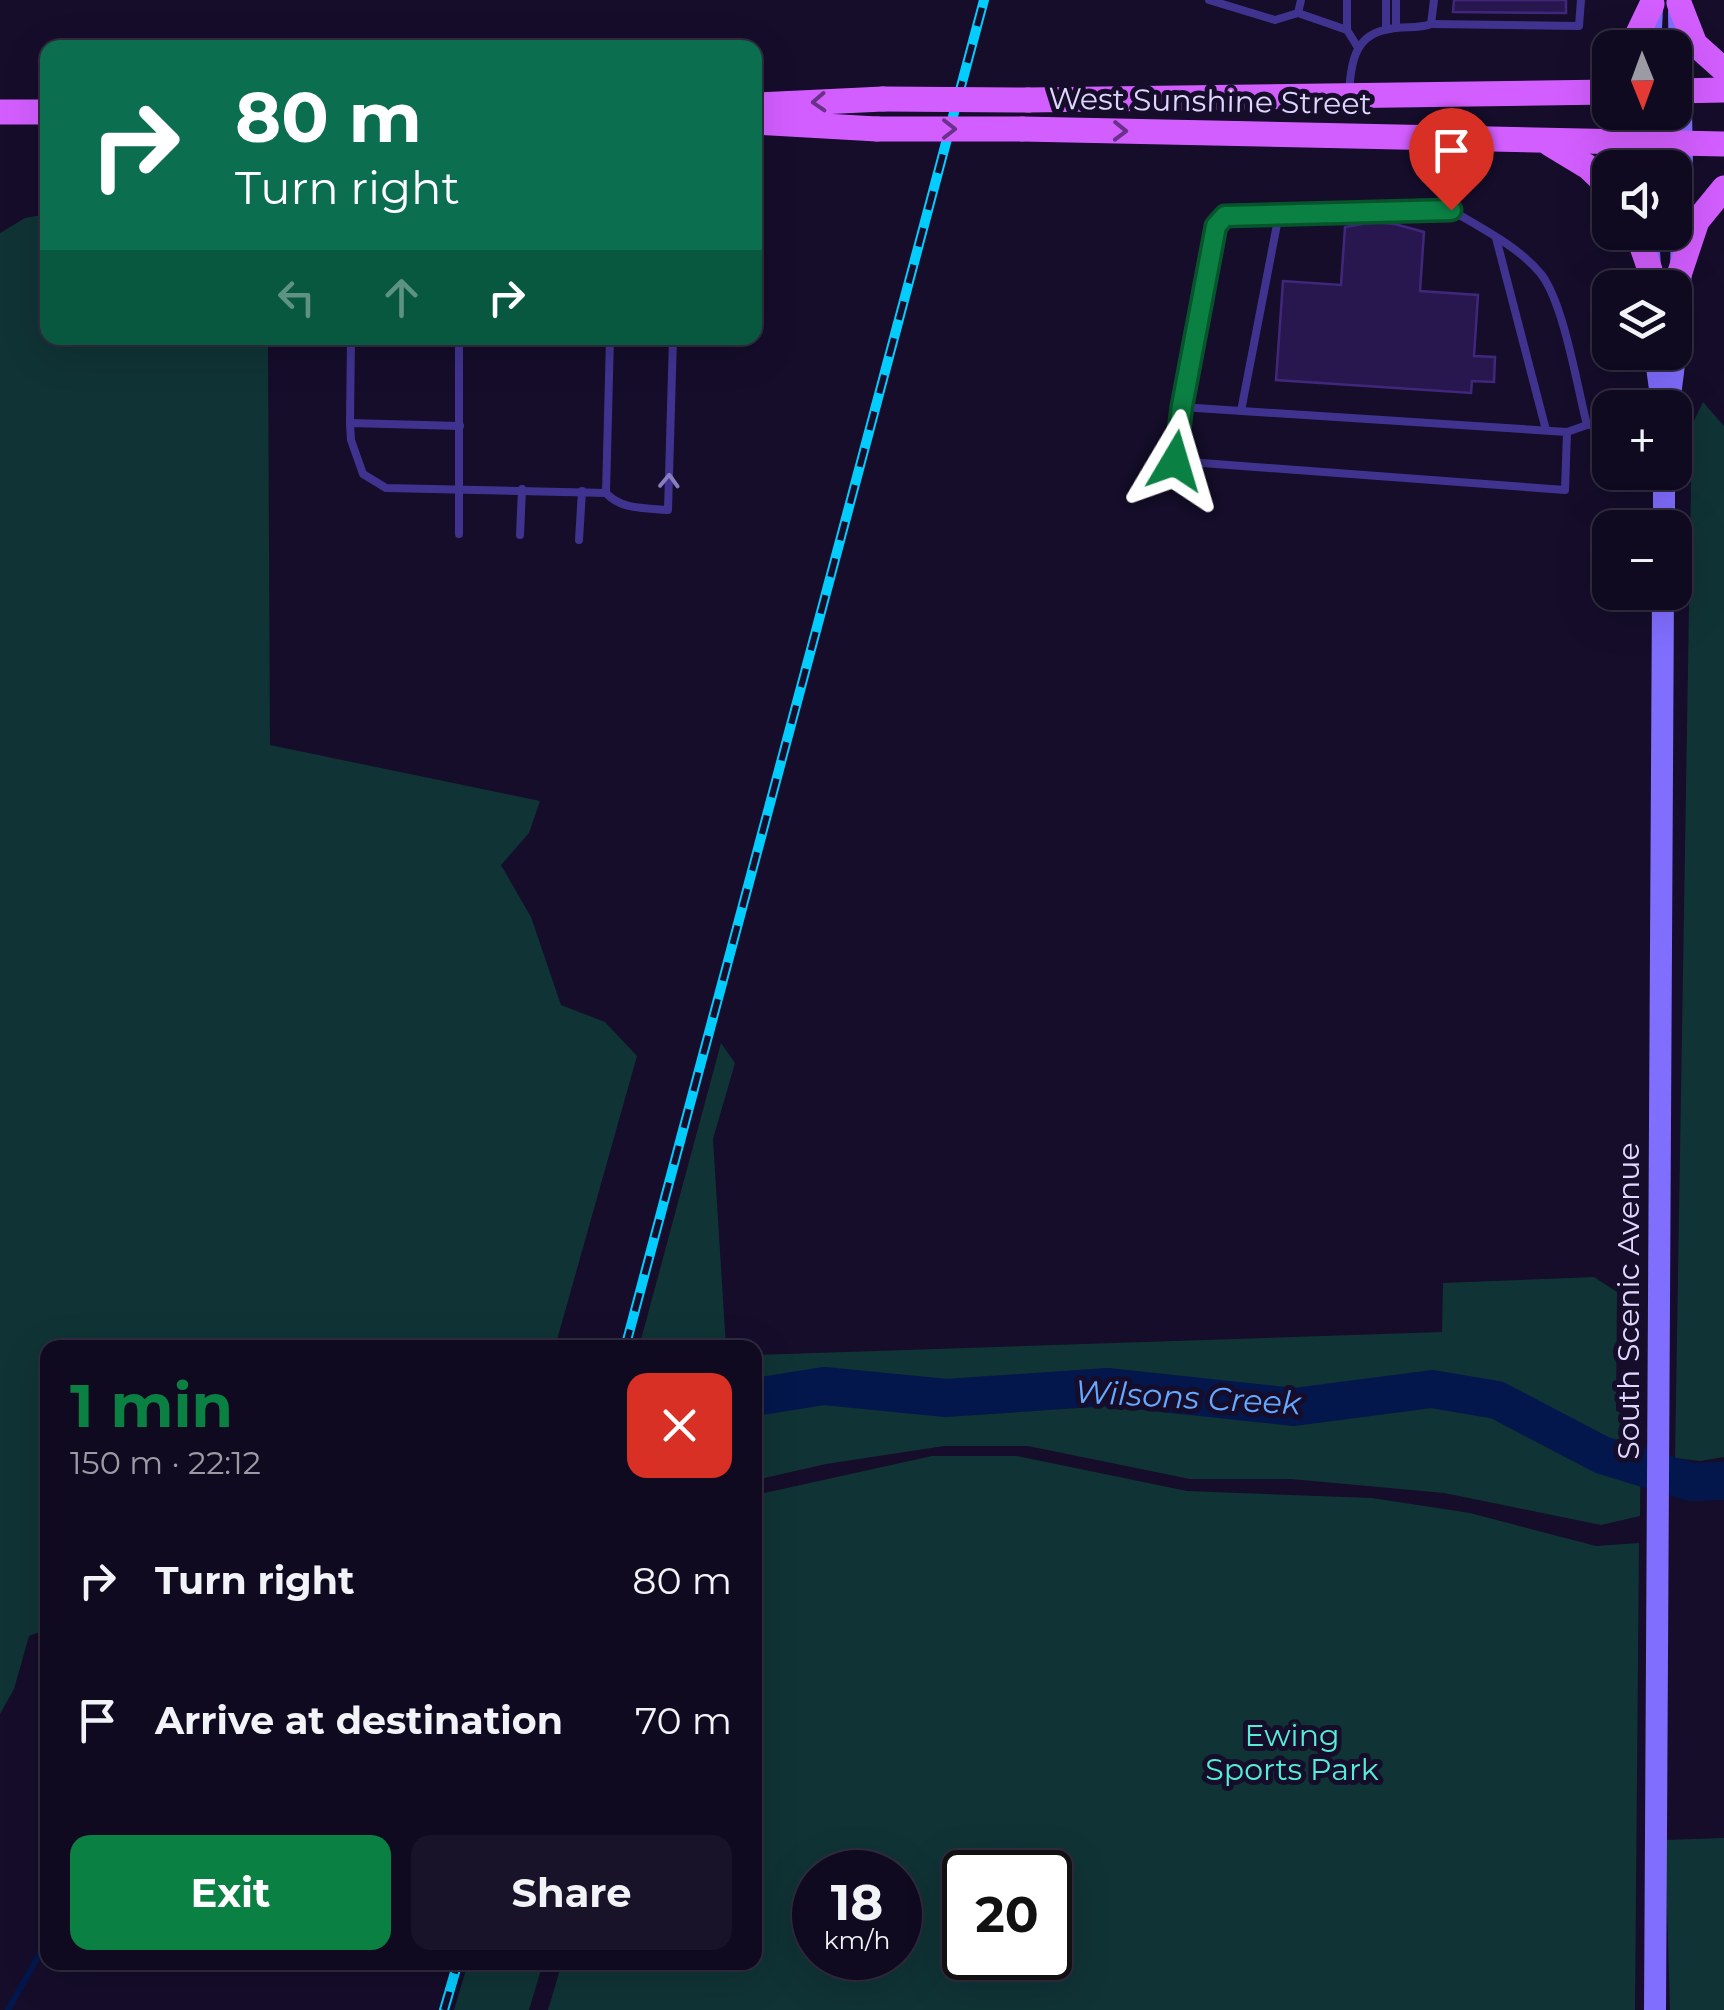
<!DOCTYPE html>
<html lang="en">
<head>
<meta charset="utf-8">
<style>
  :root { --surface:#100a20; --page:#191329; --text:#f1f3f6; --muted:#9c9aa5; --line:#302b3e; --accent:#0b8043 }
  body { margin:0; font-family:Montserrat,sans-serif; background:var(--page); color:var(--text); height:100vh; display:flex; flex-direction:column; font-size:38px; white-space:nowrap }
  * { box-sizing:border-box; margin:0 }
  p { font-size:32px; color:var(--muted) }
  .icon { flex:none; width:55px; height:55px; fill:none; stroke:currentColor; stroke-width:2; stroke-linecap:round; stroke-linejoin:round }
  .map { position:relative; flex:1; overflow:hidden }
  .drawer { position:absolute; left:40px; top:1340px; width:722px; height:630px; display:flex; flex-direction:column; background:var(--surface); border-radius:20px; box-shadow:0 10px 40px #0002,0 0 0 2px var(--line) }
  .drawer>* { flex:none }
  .hud { position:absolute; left:40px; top:40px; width:722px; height:305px; border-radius:20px; box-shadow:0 10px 40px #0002,0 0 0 2px var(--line); background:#0b6e4f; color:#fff; overflow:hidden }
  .needle { width:65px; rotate:179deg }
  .buttons { position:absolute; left:1592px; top:30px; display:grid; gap:20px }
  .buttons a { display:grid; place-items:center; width:100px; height:100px; border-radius:20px; background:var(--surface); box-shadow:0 10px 40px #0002,0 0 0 2px var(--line); font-size:50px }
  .speed { position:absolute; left:792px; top:1850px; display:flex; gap:20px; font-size:50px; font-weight:700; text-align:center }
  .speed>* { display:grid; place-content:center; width:130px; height:130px; border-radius:50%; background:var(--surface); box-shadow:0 10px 40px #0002,0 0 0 2px var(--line); line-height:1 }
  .speed small { font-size:25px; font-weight:400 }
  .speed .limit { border:5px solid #111; border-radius:15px; background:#fff; color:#111 }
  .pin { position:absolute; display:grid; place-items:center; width:85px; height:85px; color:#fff; margin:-102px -42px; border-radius:50% 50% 50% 0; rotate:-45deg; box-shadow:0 0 10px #0007 }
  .pin .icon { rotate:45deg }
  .me { position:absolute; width:110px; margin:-55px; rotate:7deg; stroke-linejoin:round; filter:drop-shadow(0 0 8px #0008) }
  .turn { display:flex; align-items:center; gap:35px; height:210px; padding:0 30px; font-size:45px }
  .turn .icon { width:130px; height:130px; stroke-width:2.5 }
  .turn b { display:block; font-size:70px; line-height:85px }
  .lanes { display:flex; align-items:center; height:95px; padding:0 30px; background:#0003; justify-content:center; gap:50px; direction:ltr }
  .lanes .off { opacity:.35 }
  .round { display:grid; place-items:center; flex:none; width:105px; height:105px; border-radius:20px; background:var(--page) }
  .summary { display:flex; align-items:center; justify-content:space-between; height:170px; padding:0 30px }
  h1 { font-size:60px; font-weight:700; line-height:75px; color:var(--accent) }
  .cta { display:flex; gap:20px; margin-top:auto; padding:20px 30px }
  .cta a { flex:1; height:115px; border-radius:20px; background:var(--accent); color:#fff; font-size:40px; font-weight:700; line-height:115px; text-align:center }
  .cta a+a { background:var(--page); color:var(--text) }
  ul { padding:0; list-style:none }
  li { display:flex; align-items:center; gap:30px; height:140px; padding:0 30px }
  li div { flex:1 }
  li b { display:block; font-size:38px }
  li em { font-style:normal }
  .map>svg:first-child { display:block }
  .green { fill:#103335; fill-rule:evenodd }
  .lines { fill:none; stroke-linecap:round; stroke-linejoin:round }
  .stream { stroke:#04174c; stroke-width:6 }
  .river { stroke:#04174c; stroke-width:38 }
  .building { fill:#28174e; stroke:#40277c; stroke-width:2.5 }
  .lane { stroke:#40338f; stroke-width:8 }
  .secondary { stroke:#806eff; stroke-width:22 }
  .primary { stroke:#d35eff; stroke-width:25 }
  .rail-casing { stroke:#03ccff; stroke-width:10 }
  .rail { stroke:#150d2a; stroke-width:6; stroke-dasharray:19; stroke-linecap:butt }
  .primary-bridge { stroke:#d35eff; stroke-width:25 }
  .oneway { stroke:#6a318a }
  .oneway2 { stroke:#887dc1 }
  .route-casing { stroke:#07532c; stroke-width:25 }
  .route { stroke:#0b8043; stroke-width:18 }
  .labels { text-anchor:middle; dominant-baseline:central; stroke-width:10; stroke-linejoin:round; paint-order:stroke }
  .street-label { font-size:30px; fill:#e0d7ff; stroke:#150d2a }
  .park-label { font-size:30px; fill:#55edd7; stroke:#150d2a }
  .water-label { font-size:32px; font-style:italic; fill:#65a8ff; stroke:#150d2a }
</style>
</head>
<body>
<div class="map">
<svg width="1724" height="2010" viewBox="0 0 1724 2010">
  <rect width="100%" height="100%" fill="#150d2a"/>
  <!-- green -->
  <g class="green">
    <polygon points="47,214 48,338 268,338 270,745 540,801 529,833 501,865 531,917 561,1005 605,1022 637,1056 555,1347 48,1348 47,1629 29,1636 14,1689 0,1714 0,233 25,218"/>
    <polygon points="1703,402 1724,426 1724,1457 1700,1461 1675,1458 1692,425"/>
    <polygon points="721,1043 735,1063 713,1139 726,1347 639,1347"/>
    <polygon points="1594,1277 1617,1292 1616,1411 1641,1422 1640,1516 1601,1525 1444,1493 1291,1479 1190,1479 1028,1446 944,1446 826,1464 755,1480 755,1355 1442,1332 1443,1283"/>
    <path d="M 932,1456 L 1017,1456 L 1187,1491 L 1372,1498 L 1470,1513 L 1596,1546 L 1639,1543 L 1635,2010 L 548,2010 L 562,1963 L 755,1962 L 755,1495 ZM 900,1872 L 900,1958 L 815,1958 L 815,1872 ZM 1050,1872 L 1050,1958 L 965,1958 L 965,1872 Z"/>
    <polygon points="1724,1838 1724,2010 1670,2010 1665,1840"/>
    <polygon points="468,1963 543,1963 529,2010 454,2010"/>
  </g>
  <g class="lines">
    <!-- stream -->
    <polyline class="stream" points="8,2010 48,1939"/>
    <!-- river -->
    <polyline class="river" points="755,1397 824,1386 946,1398 1107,1387 1294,1407 1432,1389 1497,1400 1602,1455 1691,1482 1724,1481"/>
  </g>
  <!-- building -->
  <g class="building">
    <polygon points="1454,0 1566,0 1566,13 1453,12"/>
    <polygon points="1373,222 1395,224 1424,232 1420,291 1478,295 1474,356 1495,357 1494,382 1472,381 1471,393 1276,380 1283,281 1341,285 1345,227"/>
  </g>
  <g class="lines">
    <!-- lane -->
    <g class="lane">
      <polyline points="1209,0 1275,20 1298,13 1301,0"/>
      <polyline points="1386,0 1386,29"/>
      <polyline points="1396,0 1396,28"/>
      <polyline points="1298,13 1347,30 1357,46"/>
      <polyline points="1431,24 1579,26 1581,0"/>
      <polyline points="1347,30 1347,0"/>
      <path d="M 1349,90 C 1352,60 1355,34 1390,29 C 1404,26 1418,29 1431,24 L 1434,0"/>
      <path d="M 1451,144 L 1451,210 C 1481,228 1519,247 1541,274 C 1564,304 1577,386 1587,425 L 1610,426"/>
      <polyline points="1496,238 1546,430"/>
      <polyline points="1181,407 1216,226 1225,216 1451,210"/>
      <polyline points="1241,411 1279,214"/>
      <polyline points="350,423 351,338"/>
      <polyline points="460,426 350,423 351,440 363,474 386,488 606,493 610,338"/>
      <polyline points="1567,432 1565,490 1175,461 1181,407 1567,432 1587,425"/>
      <path d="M 606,493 C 621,510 646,508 668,510 L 673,338"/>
      <polyline points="459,534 459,338"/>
      <polyline points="520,535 522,489"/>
      <polyline points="579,540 582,491"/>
    </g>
    <!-- secondary -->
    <g class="secondary">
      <polyline points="1650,48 1652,8"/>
      <polyline points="1649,112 1649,168"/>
      <polyline points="1649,251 1651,288"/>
      <polyline points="1655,352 1662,404"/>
      <path d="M 1668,408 C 1689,278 1681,143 1679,12"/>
      <polyline points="1664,528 1664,472"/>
      <path d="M 1655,2010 C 1659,1537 1659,1065 1663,592"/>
    </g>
    <!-- primary -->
    <g class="primary">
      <polyline points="1679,3 1695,44 1724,70"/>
      <polyline points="1631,48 1652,4"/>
      <polyline points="1675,91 1724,90"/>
      <polyline points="1028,100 1610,92"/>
      <polyline points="755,105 883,99"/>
      <polyline points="0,112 48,112"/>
      <polyline points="755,122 877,129"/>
      <polyline points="1022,129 1724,144"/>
      <polyline points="1550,144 1588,167 1610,188"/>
      <polyline points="1637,232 1650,270"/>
      <polyline points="1680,272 1697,221 1724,188"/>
    </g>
    <defs>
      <g id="rail">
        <polyline points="625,1348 984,0"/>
        <polyline points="444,2010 458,1962"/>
      </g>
    </defs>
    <!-- rail casing -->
    <use href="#rail" class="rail-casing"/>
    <!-- rail -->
    <use href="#rail" class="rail"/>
    <!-- primary-bridge -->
    <g class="primary-bridge">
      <polyline points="883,99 1028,100"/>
      <polyline points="877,129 1022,129"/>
    </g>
  </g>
  <!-- one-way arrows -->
  <defs><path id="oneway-chevron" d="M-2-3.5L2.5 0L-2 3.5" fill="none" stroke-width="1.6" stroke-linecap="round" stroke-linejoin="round" transform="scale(2.5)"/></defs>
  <g class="oneway">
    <use href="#oneway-chevron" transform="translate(819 102) rotate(177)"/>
    <use href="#oneway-chevron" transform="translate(949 129)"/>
    <use href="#oneway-chevron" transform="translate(1120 131) rotate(1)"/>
  </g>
  <use class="oneway2" href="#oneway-chevron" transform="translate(669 481) rotate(-88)"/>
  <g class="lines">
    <defs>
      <polyline id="route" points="1175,461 1182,406 1216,226 1225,216 1451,210"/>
    </defs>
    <!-- route casing -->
    <use href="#route" class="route-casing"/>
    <!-- route -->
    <use href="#route" class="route"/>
  </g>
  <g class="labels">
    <!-- street labels -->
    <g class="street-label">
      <text transform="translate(1210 101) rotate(1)">West Sunshine Street</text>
      <text transform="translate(1628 1301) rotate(-90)">South Scenic Avenue</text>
    </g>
    <!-- park labels -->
    <g class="park-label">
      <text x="1292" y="1735">Ewing<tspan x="1292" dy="34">Sports Park</tspan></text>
    </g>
    <!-- water labels -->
    <g class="water-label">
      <text transform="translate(1188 1397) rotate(3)">Wilsons Creek</text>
    </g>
  </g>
</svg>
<div class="buttons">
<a><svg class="needle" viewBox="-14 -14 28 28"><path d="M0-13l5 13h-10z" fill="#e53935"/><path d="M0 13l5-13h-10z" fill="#9c9aa5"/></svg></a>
<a><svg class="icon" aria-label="sound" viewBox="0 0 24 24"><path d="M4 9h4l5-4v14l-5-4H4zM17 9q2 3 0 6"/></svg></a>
<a><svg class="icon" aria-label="layers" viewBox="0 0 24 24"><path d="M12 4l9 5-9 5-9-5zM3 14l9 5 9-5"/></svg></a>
<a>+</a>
<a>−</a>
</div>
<div class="speed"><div>18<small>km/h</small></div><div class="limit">20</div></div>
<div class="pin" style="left:1451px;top:210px;background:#d93025"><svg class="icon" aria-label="arrive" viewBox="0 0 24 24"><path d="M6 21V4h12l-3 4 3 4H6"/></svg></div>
<svg class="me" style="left:1175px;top:461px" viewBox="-20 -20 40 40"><path d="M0-17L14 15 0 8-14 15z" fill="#0b8043" stroke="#fff" stroke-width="4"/></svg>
<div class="hud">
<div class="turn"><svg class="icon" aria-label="right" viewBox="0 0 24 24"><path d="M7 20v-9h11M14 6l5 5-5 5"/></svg><div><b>80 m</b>Turn right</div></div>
<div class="lanes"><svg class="icon off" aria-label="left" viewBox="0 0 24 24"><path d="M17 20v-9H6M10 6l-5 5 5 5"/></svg><svg class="icon off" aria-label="ahead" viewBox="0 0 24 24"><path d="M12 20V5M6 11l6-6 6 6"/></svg><svg class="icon" aria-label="right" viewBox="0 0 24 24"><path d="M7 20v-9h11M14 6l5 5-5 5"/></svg></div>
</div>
<section class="drawer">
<div class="summary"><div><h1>1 min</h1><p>150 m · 22:12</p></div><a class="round" style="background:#d93025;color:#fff"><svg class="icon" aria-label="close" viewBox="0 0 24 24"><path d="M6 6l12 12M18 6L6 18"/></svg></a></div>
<ul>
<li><svg class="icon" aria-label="right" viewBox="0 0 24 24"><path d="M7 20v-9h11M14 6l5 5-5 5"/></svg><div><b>Turn right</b></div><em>80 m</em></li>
<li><svg class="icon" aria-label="arrive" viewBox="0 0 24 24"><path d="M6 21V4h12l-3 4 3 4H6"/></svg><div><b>Arrive at destination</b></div><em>70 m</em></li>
</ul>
<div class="cta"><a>Exit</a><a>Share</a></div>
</section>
</div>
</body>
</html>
